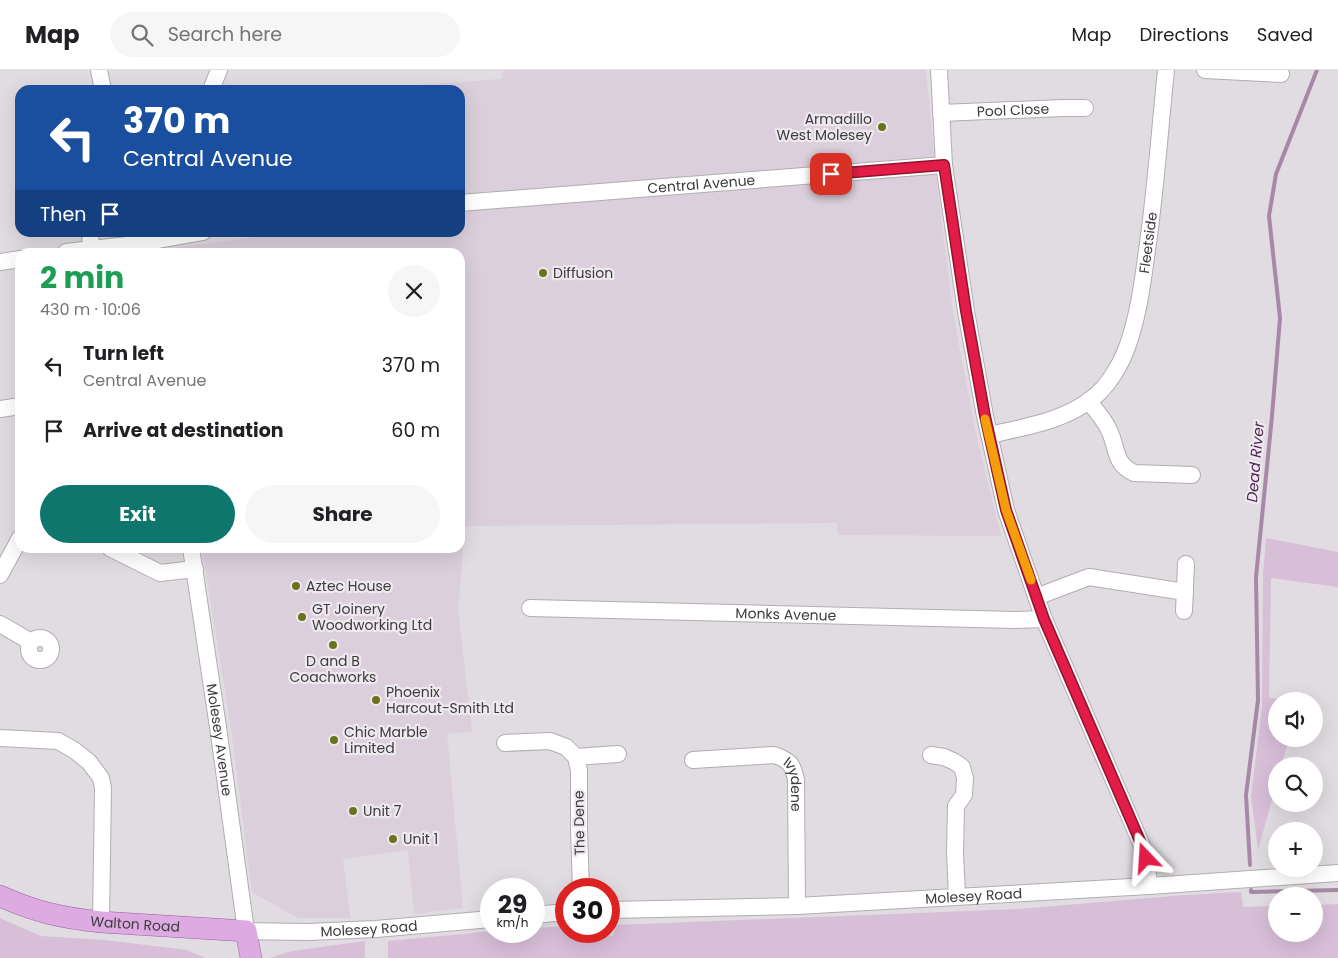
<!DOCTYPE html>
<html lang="en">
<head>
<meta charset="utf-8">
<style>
  :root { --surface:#fff; --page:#f6f6f6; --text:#202124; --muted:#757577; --line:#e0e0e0; --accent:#0f766e }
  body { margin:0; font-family:Poppins,sans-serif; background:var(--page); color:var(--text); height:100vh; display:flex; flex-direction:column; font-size:19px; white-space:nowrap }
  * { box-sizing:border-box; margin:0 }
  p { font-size:16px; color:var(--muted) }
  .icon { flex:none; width:28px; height:28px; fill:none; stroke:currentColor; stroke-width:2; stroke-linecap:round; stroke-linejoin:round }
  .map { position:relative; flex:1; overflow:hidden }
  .sheet { position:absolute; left:15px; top:178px; width:450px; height:305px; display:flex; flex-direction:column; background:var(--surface); border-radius:15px; box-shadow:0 5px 20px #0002 }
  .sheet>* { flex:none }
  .hud { position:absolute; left:15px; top:15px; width:450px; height:152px; border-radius:15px; box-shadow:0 5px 20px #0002; background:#1a4fa0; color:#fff; overflow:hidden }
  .controls { position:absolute; left:1268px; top:622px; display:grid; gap:10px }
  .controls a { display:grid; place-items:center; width:55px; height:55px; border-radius:50%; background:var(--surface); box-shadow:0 5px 20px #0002; font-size:25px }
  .speed { position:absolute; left:480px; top:808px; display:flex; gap:10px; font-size:25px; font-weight:700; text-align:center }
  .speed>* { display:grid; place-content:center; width:65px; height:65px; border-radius:50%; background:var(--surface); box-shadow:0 5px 20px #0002; line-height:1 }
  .speed small { font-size:12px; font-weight:400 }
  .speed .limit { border:8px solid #d22; background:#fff; color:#111 }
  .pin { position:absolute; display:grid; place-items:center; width:42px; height:42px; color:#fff; margin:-21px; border-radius:10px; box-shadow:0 2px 8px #0006 }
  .me { position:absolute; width:55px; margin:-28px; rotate:340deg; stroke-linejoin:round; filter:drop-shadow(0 0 4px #0008) }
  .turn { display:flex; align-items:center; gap:18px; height:105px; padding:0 25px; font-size:22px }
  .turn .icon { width:65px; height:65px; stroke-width:2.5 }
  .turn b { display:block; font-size:35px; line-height:42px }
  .then { display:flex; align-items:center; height:48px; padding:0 25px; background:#0003; gap:10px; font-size:19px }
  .round { display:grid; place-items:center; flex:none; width:52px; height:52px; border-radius:26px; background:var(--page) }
  .headline { display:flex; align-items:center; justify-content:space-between; height:85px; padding:0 25px }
  h1 { font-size:30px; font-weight:700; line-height:38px; color:#1e9e55 }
  .cta { display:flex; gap:10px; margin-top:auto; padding:10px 25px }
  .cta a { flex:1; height:58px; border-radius:30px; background:var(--accent); color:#fff; font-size:20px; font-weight:700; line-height:58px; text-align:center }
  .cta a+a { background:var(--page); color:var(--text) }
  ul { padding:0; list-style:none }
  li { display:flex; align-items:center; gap:15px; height:65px; padding:0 25px }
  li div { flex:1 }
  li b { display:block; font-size:19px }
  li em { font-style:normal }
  header { display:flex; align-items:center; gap:30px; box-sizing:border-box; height:70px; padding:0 25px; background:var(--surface); border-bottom:1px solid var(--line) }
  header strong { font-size:24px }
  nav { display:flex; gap:28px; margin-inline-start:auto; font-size:18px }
  .search { width:350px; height:45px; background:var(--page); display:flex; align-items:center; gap:12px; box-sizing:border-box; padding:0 18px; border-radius:28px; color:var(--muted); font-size:19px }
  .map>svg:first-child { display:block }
  .built { fill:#dacfda }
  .green { fill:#d7bfd8 }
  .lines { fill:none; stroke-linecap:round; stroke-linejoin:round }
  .stream { stroke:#a589a7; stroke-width:4 }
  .minor-casing { stroke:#b1adb1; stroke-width:18 }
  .major-casing { stroke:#975f9b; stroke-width:22 }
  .minor { stroke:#fff; stroke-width:16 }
  .major { stroke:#ddabe1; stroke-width:21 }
  .route-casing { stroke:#92132f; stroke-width:12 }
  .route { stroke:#e11d48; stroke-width:9 }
  .slow { stroke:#f59e0b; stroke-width:9 }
  .poi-dot { fill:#69731d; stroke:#eee9ee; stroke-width:2 }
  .labels { text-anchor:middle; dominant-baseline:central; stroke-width:4.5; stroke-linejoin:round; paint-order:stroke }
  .street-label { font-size:14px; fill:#3d3b3d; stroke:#eee9ee }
  .poi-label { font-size:14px; fill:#3d3b3d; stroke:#eee9ee; text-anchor:start }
  .water-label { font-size:15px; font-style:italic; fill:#4f2952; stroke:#eee9ee }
</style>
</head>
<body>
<header>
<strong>Map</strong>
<div class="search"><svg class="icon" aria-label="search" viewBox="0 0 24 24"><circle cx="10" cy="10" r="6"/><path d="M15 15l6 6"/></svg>Search here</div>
<nav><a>Map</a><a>Directions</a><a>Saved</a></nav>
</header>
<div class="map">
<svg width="1338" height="888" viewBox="0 0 1338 888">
  <rect width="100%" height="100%" fill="#e1dce1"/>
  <!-- built -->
  <polygon class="built" points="504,0 926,0 936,106 954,249 977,369 1001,466 838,465 837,453 465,456 458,539 472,661 447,664 463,838 414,844 408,780 343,789 349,838 351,848 298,848 252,822 231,658 202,478 460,478 460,182 158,182 166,179 287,163 460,162 460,20 348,20 501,9"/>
  <!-- green -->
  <g class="green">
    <polygon points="1266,468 1338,482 1338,517 1271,508 1269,628 1299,631 1276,631 1276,669 1289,669 1281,696 1276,696 1276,715 1258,780 1251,726 1262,637 1263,504"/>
    <polygon points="1241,822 1243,837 1276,836 1276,864 1314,864 1314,835 1338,834 1338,888 388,888 388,871 494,861 534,861 534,858 566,856 566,861 594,861 595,863 613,866 616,855 1018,839 1185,825"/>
    <polygon points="0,848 41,866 105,870 187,880 205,888 0,888"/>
    <polygon points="365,871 365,888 271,888 272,887 292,881"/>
  </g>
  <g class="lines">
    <!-- stream -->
    <g class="stream">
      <polyline points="1250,795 1246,725 1258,630 1256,507 1272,346 1280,248 1269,146 1276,104 1317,0"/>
      <polyline points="1251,820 1251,822 1338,820"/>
    </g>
    <defs>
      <g id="minor">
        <polyline points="99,0 103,20"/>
        <polyline points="939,0 944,95 966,241 985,346 1006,440 1044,549 1140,771 1146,788 1149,816"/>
        <polyline points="1205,0 1281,4"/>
        <polyline points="211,20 219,0"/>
        <path id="s1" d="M 941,43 L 1063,38 L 1085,38"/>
        <path id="s2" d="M 460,133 L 944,95"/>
        <polyline points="90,162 91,179"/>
        <polyline points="66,182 136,174 203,162"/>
        <polyline points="0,192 20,189"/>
        <path d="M 1088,331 C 1096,340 1104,349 1109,360 C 1118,378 1113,393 1134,403 L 1192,405"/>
        <polyline points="0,339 20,336"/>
        <path id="s3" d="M 989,365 C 1025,357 1065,351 1094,327 C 1107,317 1120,296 1126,280 C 1139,246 1143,209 1148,173 C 1156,116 1160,58 1166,0"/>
        <polyline points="110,478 160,503 195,499"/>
        <path id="s4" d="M 191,478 L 218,657 L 246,861 L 308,862 L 376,859 L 491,849"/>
        <polyline points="0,505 20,468"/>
        <polyline points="1036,527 1089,507 1185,522"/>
        <path id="s5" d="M 530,538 L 1015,550 L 1044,549"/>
        <polyline points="1184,541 1186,494"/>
        <polyline points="0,554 31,572"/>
        <circle cx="40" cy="579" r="11"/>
        <polyline points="0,668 58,671 74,680 89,692 101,708 103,718 101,852"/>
        <polyline points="505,673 550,671 566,677 576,687"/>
        <polyline points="931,685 944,687 955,692 962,697 965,708 964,725 956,736 955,783 957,826"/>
        <path id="s6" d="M 693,690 L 774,685 C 789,690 793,694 796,710 L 797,836"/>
        <polyline points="581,819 579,760 579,701 576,687 618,684"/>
        <path id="s7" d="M 609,840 L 797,836 L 1149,816 L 1338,803"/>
        <polyline points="534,845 566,842"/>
      </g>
      <g id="major">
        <path id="s8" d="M 0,826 C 35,842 63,848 101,852 L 246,861 L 251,888"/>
      </g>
    </defs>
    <!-- minor casing -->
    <use href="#minor" class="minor-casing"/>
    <!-- major casing -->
    <use href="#major" class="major-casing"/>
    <!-- minor -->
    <use href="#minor" class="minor"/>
    <!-- major -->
    <use href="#major" class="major"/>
  </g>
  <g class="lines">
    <defs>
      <polyline id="route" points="831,104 944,95 966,241 985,346 1006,440 1044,549 1140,771 1146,788"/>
    </defs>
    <!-- route casing -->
    <use href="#route" class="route-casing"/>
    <!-- route -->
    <use href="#route" class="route"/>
    <!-- slow -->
    <polyline class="slow" points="985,349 1006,440 1031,510"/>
  </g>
  <!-- markers -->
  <g class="poi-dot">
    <circle cx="882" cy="57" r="5"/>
    <circle cx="543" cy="203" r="5"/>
    <circle cx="296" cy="516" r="5"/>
    <circle cx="302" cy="547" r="5"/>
    <circle cx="333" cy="575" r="5"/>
    <circle cx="376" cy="630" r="5"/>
    <circle cx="334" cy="670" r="5"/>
    <circle cx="353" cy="741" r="5"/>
    <circle cx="393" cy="769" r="5"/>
  </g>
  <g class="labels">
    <!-- street labels -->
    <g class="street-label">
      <text stroke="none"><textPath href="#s1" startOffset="72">Pool Close</textPath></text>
      <text stroke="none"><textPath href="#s2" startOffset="242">Central Avenue</textPath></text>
      <text stroke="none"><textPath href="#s3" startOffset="280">Fleetside</textPath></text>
      <text stroke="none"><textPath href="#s5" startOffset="256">Monks Avenue</textPath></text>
      <text stroke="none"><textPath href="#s4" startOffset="194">Molesey Avenue</textPath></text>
      <text stroke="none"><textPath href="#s6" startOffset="121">Ivydene</textPath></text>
      <text transform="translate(579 753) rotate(-91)">The Dene</text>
      <text stroke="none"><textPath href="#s7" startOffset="365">Molesey Road</textPath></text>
      <text stroke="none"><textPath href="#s8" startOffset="139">Walton Road</textPath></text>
      <text stroke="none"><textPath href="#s4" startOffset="510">Molesey Road</textPath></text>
    </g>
    <!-- poi labels -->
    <g class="poi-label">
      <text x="872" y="49" text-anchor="end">Armadillo<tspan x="872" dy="16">West Molesey</tspan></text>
      <text x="553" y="203">Diffusion</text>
      <text x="306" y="516">Aztec House</text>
      <text x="312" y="539">GT Joinery<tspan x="312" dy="16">Woodworking Ltd</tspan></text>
      <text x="333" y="591" text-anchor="middle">D and B<tspan x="333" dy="16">Coachworks</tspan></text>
      <text x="386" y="622">Phoenix<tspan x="386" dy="16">Harcout-Smith Ltd</tspan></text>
      <text x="344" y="662">Chic Marble<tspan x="344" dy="16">Limited</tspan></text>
      <text x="363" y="741">Unit 7</text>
      <text x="403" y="769">Unit 1</text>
    </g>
    <!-- water labels -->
    <g class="water-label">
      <text transform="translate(1255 392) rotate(-85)">Dead River</text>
    </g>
  </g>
</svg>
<div class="controls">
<a><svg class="icon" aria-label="sound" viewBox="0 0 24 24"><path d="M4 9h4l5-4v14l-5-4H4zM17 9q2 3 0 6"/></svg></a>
<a><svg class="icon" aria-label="search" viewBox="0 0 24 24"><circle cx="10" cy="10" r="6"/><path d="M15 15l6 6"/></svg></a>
<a>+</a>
<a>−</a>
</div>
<div class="speed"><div>29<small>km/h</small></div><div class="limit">30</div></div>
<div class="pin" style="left:831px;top:104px;background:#d93025"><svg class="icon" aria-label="arrive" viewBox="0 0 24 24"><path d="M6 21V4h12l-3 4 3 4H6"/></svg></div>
<svg class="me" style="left:1146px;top:788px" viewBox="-20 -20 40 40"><path d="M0-17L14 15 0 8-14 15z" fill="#e11d48" stroke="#fff" stroke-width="4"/></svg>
<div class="hud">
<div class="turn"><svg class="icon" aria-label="left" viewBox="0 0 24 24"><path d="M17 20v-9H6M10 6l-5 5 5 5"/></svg><div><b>370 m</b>Central Avenue</div></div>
<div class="then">Then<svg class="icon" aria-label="arrive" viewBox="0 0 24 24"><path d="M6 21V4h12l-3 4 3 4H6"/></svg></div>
</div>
<section class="sheet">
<div class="headline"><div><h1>2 min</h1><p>430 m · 10:06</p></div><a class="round"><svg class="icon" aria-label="close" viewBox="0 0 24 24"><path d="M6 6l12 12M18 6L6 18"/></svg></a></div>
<ul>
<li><svg class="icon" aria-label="left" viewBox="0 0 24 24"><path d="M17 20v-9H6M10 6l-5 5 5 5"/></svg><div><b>Turn left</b><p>Central Avenue</p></div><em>370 m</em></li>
<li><svg class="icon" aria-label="arrive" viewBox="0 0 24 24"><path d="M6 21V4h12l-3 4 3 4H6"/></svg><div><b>Arrive at destination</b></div><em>60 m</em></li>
</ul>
<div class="cta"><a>Exit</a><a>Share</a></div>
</section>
</div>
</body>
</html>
